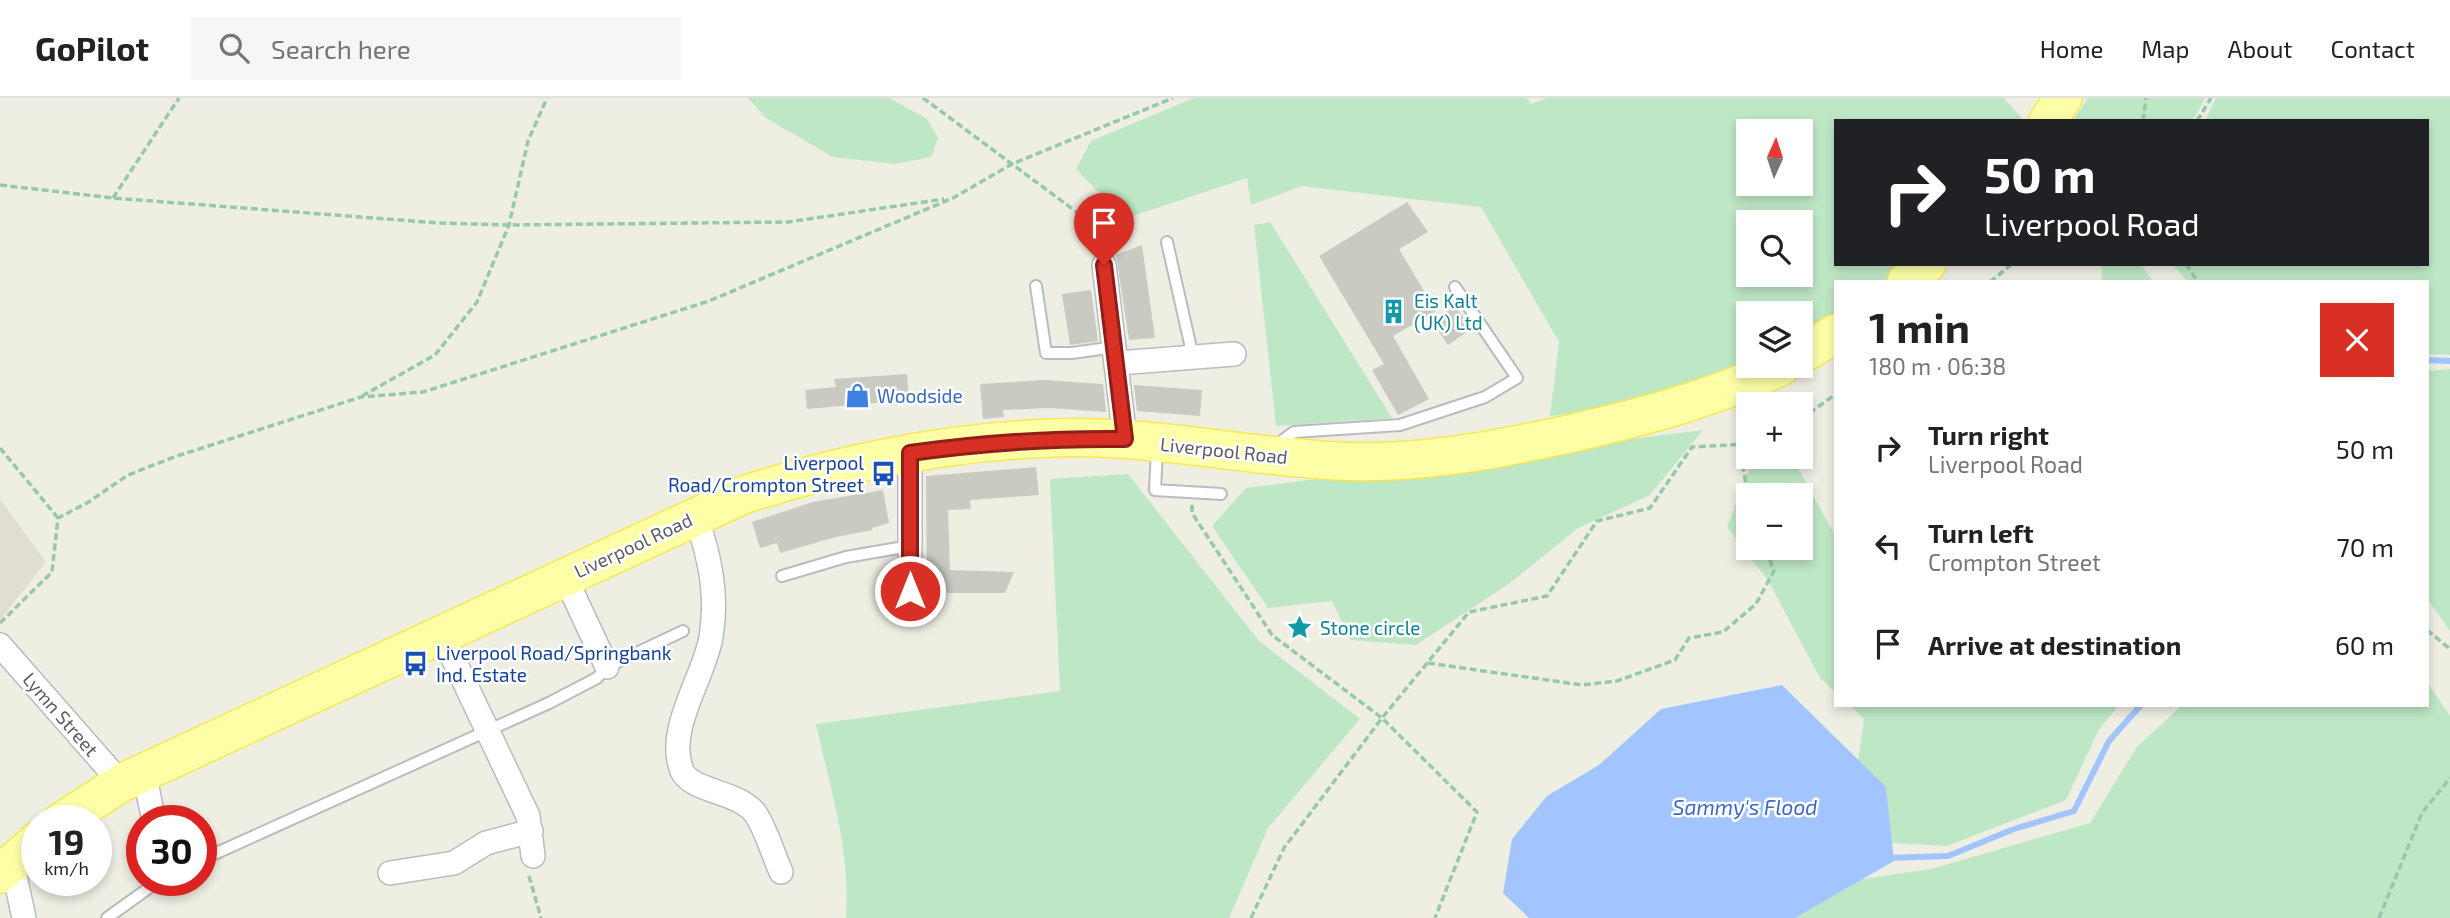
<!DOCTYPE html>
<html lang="en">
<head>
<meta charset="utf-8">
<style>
  :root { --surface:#fff; --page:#f6f6f6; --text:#222; --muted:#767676; --line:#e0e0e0 }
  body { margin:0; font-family:"Exo 2",sans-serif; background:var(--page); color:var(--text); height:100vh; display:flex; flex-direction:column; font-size:26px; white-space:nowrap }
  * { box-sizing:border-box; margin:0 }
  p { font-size:23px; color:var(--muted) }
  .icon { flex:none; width:38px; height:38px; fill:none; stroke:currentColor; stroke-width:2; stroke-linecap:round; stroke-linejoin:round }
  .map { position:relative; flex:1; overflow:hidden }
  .drawer { position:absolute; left:1834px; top:182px; width:595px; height:427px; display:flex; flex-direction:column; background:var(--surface); border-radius:0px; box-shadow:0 4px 10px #0003 }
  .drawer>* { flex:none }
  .banner { position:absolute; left:1834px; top:21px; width:595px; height:147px; border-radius:0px; box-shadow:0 4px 10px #0003; background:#202124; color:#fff; overflow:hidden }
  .needle { width:46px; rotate:3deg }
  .fabs { position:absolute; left:1736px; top:21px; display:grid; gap:14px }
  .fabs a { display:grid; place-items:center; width:77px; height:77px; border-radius:0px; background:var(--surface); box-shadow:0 4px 10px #0003; font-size:35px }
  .speed { position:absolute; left:21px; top:707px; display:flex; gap:14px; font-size:35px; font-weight:700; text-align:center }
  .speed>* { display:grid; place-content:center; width:91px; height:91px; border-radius:50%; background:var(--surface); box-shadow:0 4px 10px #0003; line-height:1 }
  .speed small { font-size:18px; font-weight:400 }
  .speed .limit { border:10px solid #d22; background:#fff; color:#111 }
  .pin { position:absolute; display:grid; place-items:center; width:60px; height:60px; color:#fff; margin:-72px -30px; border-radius:50% 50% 50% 0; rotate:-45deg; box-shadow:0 0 7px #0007 }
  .pin .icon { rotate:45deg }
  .me { position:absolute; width:77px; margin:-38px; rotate:0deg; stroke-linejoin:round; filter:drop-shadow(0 0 5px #0008) }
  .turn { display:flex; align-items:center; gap:24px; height:147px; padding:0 35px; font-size:32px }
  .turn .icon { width:91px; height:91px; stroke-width:2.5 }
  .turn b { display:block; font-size:49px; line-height:60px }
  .round { display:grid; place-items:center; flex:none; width:74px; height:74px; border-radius:0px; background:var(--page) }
  .summary { display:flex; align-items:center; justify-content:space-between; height:119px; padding:0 35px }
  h1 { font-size:42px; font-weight:700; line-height:52px }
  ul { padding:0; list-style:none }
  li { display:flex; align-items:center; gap:21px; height:98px; padding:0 35px }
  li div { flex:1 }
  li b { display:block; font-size:26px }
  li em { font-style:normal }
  header { display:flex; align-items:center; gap:42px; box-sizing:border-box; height:98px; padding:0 35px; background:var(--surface); border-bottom:2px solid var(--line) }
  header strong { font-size:33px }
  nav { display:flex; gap:38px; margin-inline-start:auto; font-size:24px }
  .search { width:490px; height:63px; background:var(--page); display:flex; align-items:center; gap:18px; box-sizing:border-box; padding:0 24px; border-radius:0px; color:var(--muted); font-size:26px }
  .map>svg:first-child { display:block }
  .education { fill:#dfded1 }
  .green { fill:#bee7c5; fill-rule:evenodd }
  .water { fill:#a2c5ff }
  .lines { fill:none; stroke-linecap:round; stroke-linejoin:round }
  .stream { stroke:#a2c5ff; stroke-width:6 }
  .building { fill:#cbcac2 }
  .lane-casing { stroke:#babbc2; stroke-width:14 }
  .street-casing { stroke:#babbc2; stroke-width:26 }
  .primary-casing { stroke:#f8e852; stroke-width:40 }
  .path { stroke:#96c8ae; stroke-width:3.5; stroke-dasharray:7 3.5; stroke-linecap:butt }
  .lane { stroke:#fff; stroke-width:10 }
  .street { stroke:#fff; stroke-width:23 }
  .primary { stroke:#fdffa7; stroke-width:37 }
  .route-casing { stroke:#8d1f18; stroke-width:18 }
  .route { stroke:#d93025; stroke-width:12 }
  .labels { text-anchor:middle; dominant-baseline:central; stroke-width:5; stroke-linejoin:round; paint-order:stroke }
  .culture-label { font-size:19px; fill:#0d838f; stroke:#fff; text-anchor:start }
  .shop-label { font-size:19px; fill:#366cbe; stroke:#fff; text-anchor:start }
  .street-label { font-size:19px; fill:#5b5d64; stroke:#fff }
  .transit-label { font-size:19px; fill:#164399; stroke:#fff; text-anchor:end }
  .water-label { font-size:21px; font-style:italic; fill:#3f68c8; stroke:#fff }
</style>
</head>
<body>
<header>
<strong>GoPilot</strong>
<div class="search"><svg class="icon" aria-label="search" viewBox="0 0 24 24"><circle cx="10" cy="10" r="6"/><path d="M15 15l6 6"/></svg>Search here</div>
<nav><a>Home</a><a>Map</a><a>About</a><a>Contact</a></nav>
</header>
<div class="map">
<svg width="2450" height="820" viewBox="0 0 2450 820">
  <rect width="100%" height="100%" fill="#eeeee3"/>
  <!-- education -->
  <polygon class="education" points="0,401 46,464 0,522"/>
  <!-- green -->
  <g class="green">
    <polygon points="748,0 889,0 926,20 938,40 931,59 895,66 833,59 766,20"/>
    <path d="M 1194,0 L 1527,0 L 1531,6 L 1547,0 L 2004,0 L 2024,23 L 1836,23 L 1836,166 L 1913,166 L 1896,184 L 1836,184 L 1836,225 L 1801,245 L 1801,215 L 1748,215 L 1748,268 L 1637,307 L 1550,318 L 1559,244 L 1481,109 L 1302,88 L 1251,107 L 1247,80 L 1124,121 L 1076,71 L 1091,43 ZM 1748,33 L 1801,33 L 1801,86 L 1748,86 ZM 1748,124 L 1801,124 L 1801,177 L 1748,177 Z"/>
    <polygon points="2088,0 2205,0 2195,19 2188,23 2073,23"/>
    <polygon points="2216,0 2450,0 2450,257 2427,256 2427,184 2187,184 2173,166 2427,166 2427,23 2205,23"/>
    <polygon points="1270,124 1392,320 1276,328 1254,127"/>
    <polygon points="2101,166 2141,166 2153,184 2102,184"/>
    <polygon points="2450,271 2450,533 2427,500 2427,273"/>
    <polygon points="1703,332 1650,397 1578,430 1510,485 1416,547 1351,542 1332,503 1268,510 1212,428 1246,390"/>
    <path d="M 1794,363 L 1836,439 L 1836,595 L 1820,580 L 1769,484 L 1727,429 L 1750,369 ZM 1748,397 L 1801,397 L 1801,450 L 1748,450 Z"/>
    <path d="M 1128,376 L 1259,543 L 1360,621 L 1268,730 L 1229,820 L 846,820 C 851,754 830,690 816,626 L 1060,593 L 1050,381 Z"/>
    <polygon points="2427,584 2450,618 2450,820 1795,820 1862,781 1931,771 2090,725 2137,649 2182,607 2427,607"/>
    <polygon points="1849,607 2119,607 2098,633 2066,702 1947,748 1892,745 1886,690 1858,663 1864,621"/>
  </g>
  <!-- water -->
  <polygon class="water" points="1782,587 1886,689 1894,763 1795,820 1529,820 1503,795 1512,741 1547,698 1599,667 1661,611"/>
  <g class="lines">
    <!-- stream -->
    <g class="stream">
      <polyline points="2427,262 2450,263"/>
      <polyline points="1885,760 1948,758 2014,731 2074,713 2109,643 2141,607"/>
    </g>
  </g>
  <!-- building -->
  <g class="building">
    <polygon points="1407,104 1428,134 1399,151 1436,213 1393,238 1429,301 1398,317 1372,272 1384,266 1319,158"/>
    <polygon points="1142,147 1155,240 1129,242 1116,157"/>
    <polygon points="1091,192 1098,243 1070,247 1062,196"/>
    <polygon points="1456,209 1471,231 1448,247 1431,222"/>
    <polygon points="907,276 909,302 807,311 805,292 836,289 834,281"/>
    <polygon points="1044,282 1103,286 1106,314 1049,310 1003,312 1004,319 983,321 980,286"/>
    <polygon points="1134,287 1202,292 1200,318 1137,313"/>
    <polygon points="1036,369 1039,397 970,402 971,411 948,412 950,472 1014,474 1005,495 927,495 926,378"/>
    <polygon points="883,392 889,425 872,430 873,432 836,439 780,455 777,445 760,450 752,424 813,404"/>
  </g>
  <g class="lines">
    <defs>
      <g id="lane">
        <polyline points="1167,144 1193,259"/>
        <polyline points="1036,188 1046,255 1072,255 1115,249"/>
        <polyline points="1275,348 1294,334 1400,327 1485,299 1517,280 1455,189"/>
        <polyline points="1157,351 1155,392 1221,396"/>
        <polyline points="782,478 846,459 910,448"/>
        <polyline points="201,762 549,605 597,580 607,569 683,533"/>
        <polyline points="107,820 160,782"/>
      </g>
      <g id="street">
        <polyline points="1104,167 1125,341"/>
        <polyline points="1118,265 1234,256"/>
        <path d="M 696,418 C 710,460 718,496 711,539 C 704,580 665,632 682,673 C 692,694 738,693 755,715 C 766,731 773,756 781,774"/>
        <polyline points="565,479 607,569"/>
        <polyline points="910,493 910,355"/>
        <polyline points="442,537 528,718 533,758"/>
        <polyline points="0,547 121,685"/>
        <polyline points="144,675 154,723"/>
        <polyline points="9,768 16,783 24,820"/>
        <polyline points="390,775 454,765 486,745 531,733"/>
      </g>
      <g id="primary">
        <polyline points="2048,23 2063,0"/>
        <polyline points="1906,184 1927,166"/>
        <polyline points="1801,257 1836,235"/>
        <path d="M 62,723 L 121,685 L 743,397 C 843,365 945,344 1051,340 C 1146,336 1241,358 1337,363 C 1414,367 1489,353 1564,337 C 1639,320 1713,301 1782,268"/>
        <polyline points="0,776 37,743"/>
      </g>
    </defs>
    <!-- lane casing -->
    <use href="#lane" class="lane-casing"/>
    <!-- street casing -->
    <use href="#street" class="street-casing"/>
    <!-- primary casing -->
    <use href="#primary" class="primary-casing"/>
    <!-- path -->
    <g class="path">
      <polyline points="923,0 1082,118 1096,149"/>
      <polyline points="2143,23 2146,0"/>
      <polyline points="2197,23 2211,0"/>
      <polyline points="0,87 113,100 439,125 509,127 788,124 944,101"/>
      <polyline points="113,100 179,0"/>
      <polyline points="2186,166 2198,184"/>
      <polyline points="1990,184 2012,166"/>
      <polyline points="362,298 435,257 477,204 509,127 528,43 547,0"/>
      <polyline points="1801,321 1836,296"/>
      <polyline points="1739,346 1748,398"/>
      <polyline points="0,350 58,420"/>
      <polyline points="1192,407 1192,415 1272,537 1382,620 1477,714 1435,820"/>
      <polyline points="0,525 52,474 58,420 87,405 128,377 174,359 361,299 423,294 709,203 953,100 1012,66 1173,0"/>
      <polyline points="2427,532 2450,551"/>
      <polyline points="1428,565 1582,587 1617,583 1675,562 1689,540 1723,534 1756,506 1774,473 1765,450"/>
      <polyline points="529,778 541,820"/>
      <polyline points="1251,820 1284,750 1382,620 1469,514 1547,498 1597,423 1650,410 1692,349 1748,346"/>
      <polyline points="2379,820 2422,715 2450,680"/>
    </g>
    <!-- lane -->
    <use href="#lane" class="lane"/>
    <!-- street -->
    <use href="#street" class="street"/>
    <!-- primary -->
    <use href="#primary" class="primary"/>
  </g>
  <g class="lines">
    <defs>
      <path id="route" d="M 910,493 L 910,355 C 982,345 1052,340 1125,341 L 1104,167"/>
    </defs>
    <!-- route casing -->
    <use href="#route" class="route-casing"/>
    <!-- route -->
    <use href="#route" class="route"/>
  </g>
  <!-- icons -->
  <defs>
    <symbol id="building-bare" viewBox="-9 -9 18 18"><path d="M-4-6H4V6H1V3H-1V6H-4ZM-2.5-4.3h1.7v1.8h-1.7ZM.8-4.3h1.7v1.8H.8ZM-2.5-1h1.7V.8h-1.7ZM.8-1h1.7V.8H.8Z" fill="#0f9aa8" stroke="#fff" stroke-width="2.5" paint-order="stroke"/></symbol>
    <symbol id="shop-bare" viewBox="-9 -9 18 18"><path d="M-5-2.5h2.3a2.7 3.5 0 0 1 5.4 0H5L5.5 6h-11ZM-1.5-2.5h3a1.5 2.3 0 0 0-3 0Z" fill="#3f7fe0" stroke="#fff" stroke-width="2.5" paint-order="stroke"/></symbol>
    <symbol id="bus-bare" viewBox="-9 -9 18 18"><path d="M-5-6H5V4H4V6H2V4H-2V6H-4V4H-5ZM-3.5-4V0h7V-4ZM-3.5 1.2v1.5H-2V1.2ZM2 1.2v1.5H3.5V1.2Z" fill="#1a4fb4" stroke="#fff" stroke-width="2.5" paint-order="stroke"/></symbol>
    <symbol id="sight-bare" viewBox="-9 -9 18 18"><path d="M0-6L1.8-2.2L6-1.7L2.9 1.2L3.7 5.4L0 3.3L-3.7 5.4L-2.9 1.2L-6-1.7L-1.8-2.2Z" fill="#0f9aa8" stroke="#fff" stroke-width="2.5" paint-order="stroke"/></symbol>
  </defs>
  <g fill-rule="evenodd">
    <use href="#building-bare" x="1376" y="196" width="35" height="35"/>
    <use href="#shop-bare" x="840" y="280" width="35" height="35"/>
    <use href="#bus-bare" x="866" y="358" width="35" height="35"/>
    <use href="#sight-bare" x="1282" y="512" width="35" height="35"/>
    <use href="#bus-bare" x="398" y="548" width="35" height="35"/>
  </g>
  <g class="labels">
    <!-- culture labels -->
    <g class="culture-label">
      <text x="1414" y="202">Eis Kalt<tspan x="1414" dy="22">(UK) Ltd</tspan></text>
      <text x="1320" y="529">Stone circle</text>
    </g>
    <!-- shop labels -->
    <g class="shop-label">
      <text x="877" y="297">Woodside</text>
    </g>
    <!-- street labels -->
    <g class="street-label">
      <text transform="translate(1224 352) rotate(6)">Liverpool Road</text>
      <text transform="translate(633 447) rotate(-25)">Liverpool Road</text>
      <text transform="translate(61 616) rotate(49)">Lymn Street</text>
    </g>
    <!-- transit labels -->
    <g class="transit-label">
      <text x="864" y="364">Liverpool<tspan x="864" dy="22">Road/Crompton Street</tspan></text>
      <text x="436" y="554" text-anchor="start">Liverpool Road/Springbank<tspan x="436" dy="22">Ind. Estate</tspan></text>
    </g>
    <!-- water labels -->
    <g class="water-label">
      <text x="1745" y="708">Sammy's Flood</text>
    </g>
  </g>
</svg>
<div class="fabs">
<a><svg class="needle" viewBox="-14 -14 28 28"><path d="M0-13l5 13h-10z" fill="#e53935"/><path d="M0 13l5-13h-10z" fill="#767676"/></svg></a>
<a><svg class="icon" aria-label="search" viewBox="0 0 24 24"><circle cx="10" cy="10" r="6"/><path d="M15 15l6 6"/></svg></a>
<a><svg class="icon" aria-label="layers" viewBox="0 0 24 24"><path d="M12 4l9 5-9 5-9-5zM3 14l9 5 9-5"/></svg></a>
<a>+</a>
<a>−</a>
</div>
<div class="speed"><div>19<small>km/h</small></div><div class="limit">30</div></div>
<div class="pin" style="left:1104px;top:167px;background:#d93025"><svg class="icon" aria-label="arrive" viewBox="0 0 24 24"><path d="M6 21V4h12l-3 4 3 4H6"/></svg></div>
<svg class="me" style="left:910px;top:493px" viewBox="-20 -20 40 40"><circle r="17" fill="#d93025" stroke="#fff" stroke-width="3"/><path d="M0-11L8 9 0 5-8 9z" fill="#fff"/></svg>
<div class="banner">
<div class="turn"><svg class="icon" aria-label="right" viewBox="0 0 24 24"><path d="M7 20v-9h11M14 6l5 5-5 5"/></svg><div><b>50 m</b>Liverpool Road</div></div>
</div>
<section class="drawer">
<div class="summary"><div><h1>1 min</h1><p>180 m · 06:38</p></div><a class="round" style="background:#d93025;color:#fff"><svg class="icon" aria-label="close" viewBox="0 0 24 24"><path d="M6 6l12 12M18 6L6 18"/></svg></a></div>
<ul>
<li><svg class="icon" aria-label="right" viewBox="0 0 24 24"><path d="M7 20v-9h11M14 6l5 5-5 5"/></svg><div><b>Turn right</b><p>Liverpool Road</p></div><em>50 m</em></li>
<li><svg class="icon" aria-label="left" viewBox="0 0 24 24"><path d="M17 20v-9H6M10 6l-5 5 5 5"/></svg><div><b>Turn left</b><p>Crompton Street</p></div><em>70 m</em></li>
<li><svg class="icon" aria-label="arrive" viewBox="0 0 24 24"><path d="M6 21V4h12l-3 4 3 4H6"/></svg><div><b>Arrive at destination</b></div><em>60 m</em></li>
</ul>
</section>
</div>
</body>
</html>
